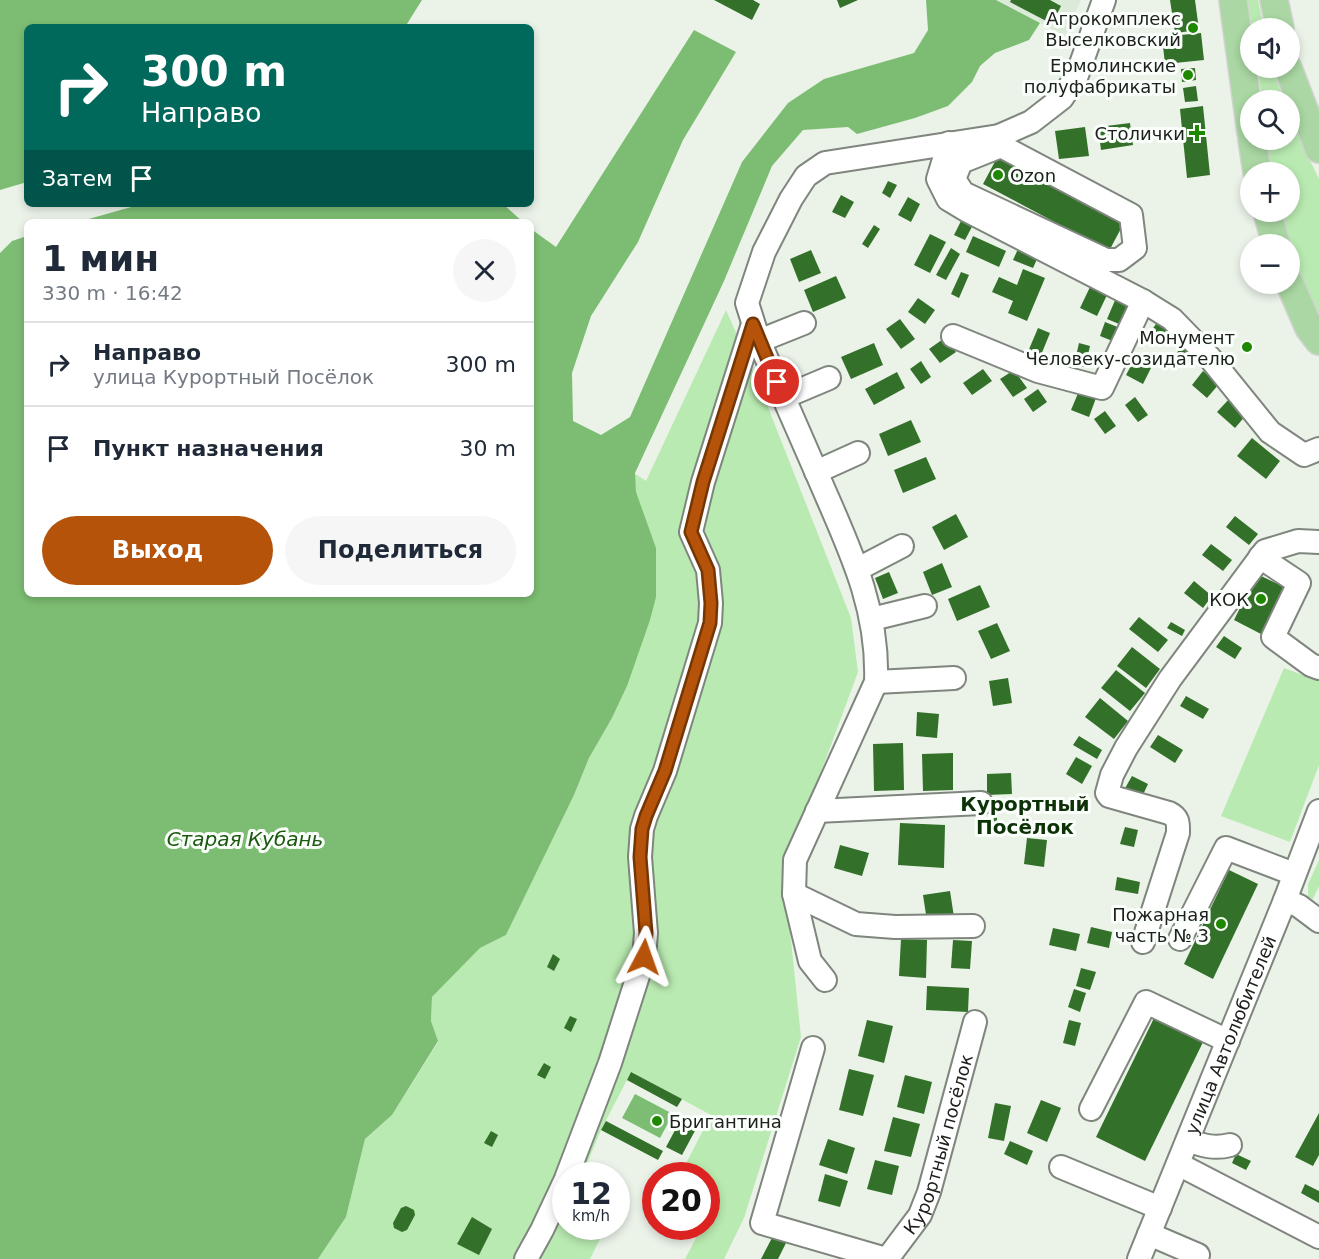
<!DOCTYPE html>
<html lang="ru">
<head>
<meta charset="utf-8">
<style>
  :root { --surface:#fff; --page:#f6f6f7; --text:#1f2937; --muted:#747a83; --line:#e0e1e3; --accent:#b45309 }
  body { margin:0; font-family:"DejaVu Sans",sans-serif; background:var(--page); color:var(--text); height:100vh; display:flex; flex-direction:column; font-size:22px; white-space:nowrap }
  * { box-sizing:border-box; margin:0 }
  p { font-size:20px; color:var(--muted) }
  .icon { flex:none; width:33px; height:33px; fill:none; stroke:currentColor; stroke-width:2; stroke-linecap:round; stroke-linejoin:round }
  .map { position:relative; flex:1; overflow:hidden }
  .details { position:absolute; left:24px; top:219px; width:510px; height:378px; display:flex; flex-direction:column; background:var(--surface); border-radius:9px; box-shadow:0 3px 9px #0003 }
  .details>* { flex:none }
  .guide { position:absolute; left:24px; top:24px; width:510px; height:183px; border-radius:9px; box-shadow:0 3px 9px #0003; background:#00695c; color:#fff; overflow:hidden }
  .fabs { position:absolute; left:1240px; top:18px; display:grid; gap:12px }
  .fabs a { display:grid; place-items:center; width:60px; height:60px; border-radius:50%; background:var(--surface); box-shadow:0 3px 9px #0003; font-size:30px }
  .speed { position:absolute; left:552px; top:1162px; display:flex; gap:12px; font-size:30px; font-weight:700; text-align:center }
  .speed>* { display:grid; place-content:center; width:78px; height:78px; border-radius:50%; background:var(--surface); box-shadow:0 3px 9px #0003; line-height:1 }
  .speed small { font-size:15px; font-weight:400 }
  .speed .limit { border:9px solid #d22; background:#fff; color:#111 }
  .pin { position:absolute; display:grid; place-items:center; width:51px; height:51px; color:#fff; margin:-26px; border:3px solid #fff; border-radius:50%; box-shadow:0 2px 6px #0007 }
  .me { position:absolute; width:66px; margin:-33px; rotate:4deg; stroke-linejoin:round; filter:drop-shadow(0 0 4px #0008) }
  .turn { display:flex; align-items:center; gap:21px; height:126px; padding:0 18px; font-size:27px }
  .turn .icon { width:78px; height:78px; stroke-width:2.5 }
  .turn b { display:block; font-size:42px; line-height:51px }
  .then { display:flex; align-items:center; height:57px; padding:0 18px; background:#0003; gap:12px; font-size:22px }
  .round { display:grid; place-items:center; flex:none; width:63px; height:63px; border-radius:32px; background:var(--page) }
  .headline { display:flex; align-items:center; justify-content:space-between; height:102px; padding:0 18px }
  h1 { font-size:36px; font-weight:700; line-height:45px }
  .cta { display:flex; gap:12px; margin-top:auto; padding:12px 18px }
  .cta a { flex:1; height:69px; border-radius:36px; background:var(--accent); color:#fff; font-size:24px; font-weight:700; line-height:69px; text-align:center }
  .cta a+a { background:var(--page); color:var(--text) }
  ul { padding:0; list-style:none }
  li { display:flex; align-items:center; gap:18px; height:84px; padding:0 18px; border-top:2px solid var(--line) }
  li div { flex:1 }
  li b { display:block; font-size:22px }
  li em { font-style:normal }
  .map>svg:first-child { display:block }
  .built { fill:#dceada }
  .green { fill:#b9eab1 }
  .water { fill:#7dbd73 }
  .building { fill:#337029 }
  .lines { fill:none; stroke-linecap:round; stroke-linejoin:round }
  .minor-casing { stroke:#7e867d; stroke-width:26 }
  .major-casing { stroke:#d2d2d1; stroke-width:30 }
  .minor { stroke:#fff; stroke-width:22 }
  .major { stroke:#aad7a3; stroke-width:27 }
  .route-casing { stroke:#753606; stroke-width:15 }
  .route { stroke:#b45309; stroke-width:10 }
  .poi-dot { fill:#1e8800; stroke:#fbfffb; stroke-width:2 }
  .labels { text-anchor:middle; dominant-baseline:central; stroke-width:6; stroke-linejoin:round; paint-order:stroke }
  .poi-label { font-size:18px; fill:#1c1f1b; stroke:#fbfffb; text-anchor:end }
  .street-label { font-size:18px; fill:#1c1f1b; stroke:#fbfffb }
  .neighbourhood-label { font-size:20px; font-weight:bold; fill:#0e3207; stroke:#fbfffb }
  .water-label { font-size:20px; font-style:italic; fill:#1b5910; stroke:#fbfffb }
</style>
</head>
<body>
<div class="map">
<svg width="1319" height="1259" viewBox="0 0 1319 1259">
  <rect width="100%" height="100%" fill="#ebf3e9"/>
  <!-- built -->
  <polygon class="built" points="996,0 1081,0 1065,36"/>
  <!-- green -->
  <g class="green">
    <polygon points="1248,0 1258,0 1264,28 1252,28"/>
    <polygon points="1258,68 1272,68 1284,100 1262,100"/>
    <polygon points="1290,119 1319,179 1319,314 1290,255 1290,244 1288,244 1280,212 1290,212 1290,172 1271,172 1270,168 1267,140 1290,140"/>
    <polygon points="726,310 760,387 851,618 858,672 784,872 801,1037 744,1218 724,1259 685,1259 702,1227 706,1227 707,1218 719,1194 707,1187 706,1176 687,1176 681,1173 711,1115 631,1072 601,1130 582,1176 566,1176 566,1227 581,1227 601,1237 590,1259 318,1259 346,1217 365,1139 392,1115 438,1042 431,1021 432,997 480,948 506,935 574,795 589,758 612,718 627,686 636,492 634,473 646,481"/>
    <polygon points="1284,668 1319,681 1319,765 1290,842 1221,816"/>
    <polygon points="1319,860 1319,886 1313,899 1308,897 1308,884"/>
  </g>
  <!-- water -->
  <g class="water">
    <polygon points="0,0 422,0 405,27 27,27 27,182 0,190"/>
    <polygon points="926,0 996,0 1040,23 1029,40 995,53 980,66 972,82 948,106 915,118 857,134 848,127 803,130 772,166 724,281 635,473 636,492 656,548 656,597 650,620 627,686 612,718 589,758 574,795 506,935 480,948 432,997 431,1021 438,1041 392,1115 365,1139 346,1217 318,1259 0,1259 0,253 12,241 27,236 27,594 531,594 531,229 556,247 694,30 736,52 683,140 638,242 591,316 572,373 573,421 601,435 630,417 742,162 788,103 824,79 914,53 928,30"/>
    <polygon points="142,204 503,204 523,222 78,222"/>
    <polygon points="635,1094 673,1114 660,1138 622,1118"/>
  </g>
  <!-- building -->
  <g class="building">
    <polygon points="714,0 753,0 760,4 752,20"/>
    <polygon points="837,0 858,0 840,8"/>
    <polygon points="1011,0 1050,0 1061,6 1052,24 1010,2"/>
    <polygon points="1170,0 1195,0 1199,30 1175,33"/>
    <polygon points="1201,33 1204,60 1165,64 1163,46 1173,45 1171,36"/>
    <polygon points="1195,68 1196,80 1182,82 1181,69"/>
    <polygon points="1196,86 1198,101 1185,102 1183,88"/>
    <polygon points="1203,106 1210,175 1187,178 1180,109"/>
    <polygon points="1130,123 1133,145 1101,150 1098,127"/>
    <polygon points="1085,127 1089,156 1059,159 1055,131"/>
    <polygon points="999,154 1125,221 1109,251 983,184"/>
    <polygon points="888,181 897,185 890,198 882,193"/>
    <polygon points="841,195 854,202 845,218 832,212"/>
    <polygon points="908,197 920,204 911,222 898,215"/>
    <polygon points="964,215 975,221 965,240 954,235"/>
    <polygon points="874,225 880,229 868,248 862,244"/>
    <polygon points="930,234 946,242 930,273 914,265"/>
    <polygon points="973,236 1006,251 999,267 966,252"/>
    <polygon points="951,248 960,254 946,280 936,275"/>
    <polygon points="1018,249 1038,257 1033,268 1013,260"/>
    <polygon points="811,250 821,273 799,282 790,259"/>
    <polygon points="1023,269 1045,278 1027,321 1008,313 1013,301 992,292 999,277 1017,285"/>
    <polygon points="961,272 969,275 959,298 951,294"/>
    <polygon points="836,276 846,298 813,312 804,290"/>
    <polygon points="1090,287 1107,295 1097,316 1080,308"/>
    <polygon points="918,298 935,310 925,324 908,312"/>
    <polygon points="1116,298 1133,305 1124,326 1107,319"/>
    <polygon points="900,319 915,339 901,349 886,329"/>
    <polygon points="1158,321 1170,329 1159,345 1147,337"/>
    <polygon points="1105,322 1120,328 1115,342 1100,336"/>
    <polygon points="1038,328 1050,333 1039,360 1027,354"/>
    <polygon points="946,337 956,352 940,363 929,349"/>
    <polygon points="874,343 883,365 851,379 841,357"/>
    <polygon points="1079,343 1090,346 1085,367 1074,365"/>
    <polygon points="1183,344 1195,352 1184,368 1172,360"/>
    <polygon points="1134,360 1151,368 1143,384 1126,375"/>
    <polygon points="921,361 931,377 921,384 910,369"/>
    <polygon points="983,369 992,381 972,395 963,383"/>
    <polygon points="1014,370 1027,388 1013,397 1000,379"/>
    <polygon points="1203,371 1219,384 1207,398 1192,385"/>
    <polygon points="897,372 905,388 874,405 865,389"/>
    <polygon points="1038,389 1047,402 1033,412 1024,399"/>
    <polygon points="1079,391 1096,398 1089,417 1071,410"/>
    <polygon points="1135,397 1148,415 1138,422 1125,405"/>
    <polygon points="1230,398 1247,414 1235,428 1217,412"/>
    <polygon points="1105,411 1116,426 1105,434 1094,419"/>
    <polygon points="911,420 921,442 888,456 879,434"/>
    <polygon points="1252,438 1280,461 1266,479 1237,456"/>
    <polygon points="926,457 936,479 903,493 894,470"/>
    <polygon points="956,514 968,537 944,550 932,527"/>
    <polygon points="1235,516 1258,534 1249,545 1226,527"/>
    <polygon points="1211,544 1232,560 1223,571 1202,555"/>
    <polygon points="942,563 952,587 932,595 923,572"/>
    <polygon points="889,572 898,593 883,599 875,578"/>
    <polygon points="1257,574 1284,587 1261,634 1234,620"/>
    <polygon points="1194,581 1212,596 1203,608 1184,593"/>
    <polygon points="980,585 990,607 957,621 948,599"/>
    <polygon points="1139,617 1168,640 1158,652 1129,629"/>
    <polygon points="1171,622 1185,630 1182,636 1167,628"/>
    <polygon points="997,623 1010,651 991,659 978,631"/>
    <polygon points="1224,636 1242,648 1235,659 1216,647"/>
    <polygon points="1132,647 1160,669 1146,688 1117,666"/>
    <polygon points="1116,670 1145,693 1130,711 1101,688"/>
    <polygon points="1008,678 1012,703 993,706 989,681"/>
    <polygon points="1186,696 1209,709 1203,719 1180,706"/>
    <polygon points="1100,698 1128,721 1114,739 1085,717"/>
    <polygon points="917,712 939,714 937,738 916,736"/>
    <polygon points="1158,735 1183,750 1175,763 1150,747"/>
    <polygon points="1079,736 1102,750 1097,759 1073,745"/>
    <polygon points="903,743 904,790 874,791 873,744"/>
    <polygon points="953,753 953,790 923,791 922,754"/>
    <polygon points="1076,757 1092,766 1082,784 1066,774"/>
    <polygon points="1011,773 1012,794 987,795 987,774"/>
    <polygon points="1132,776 1148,784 1141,799 1124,790"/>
    <polygon points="979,817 997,817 997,833 979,834"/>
    <polygon points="900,823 945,825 944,868 898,865"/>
    <polygon points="1125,827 1138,830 1134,847 1120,844"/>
    <polygon points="1027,838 1047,840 1044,867 1024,864"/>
    <polygon points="840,845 869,853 862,876 834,868"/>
    <polygon points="1229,870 1258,884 1213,979 1184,964"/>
    <polygon points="1117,877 1140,882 1138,894 1115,890"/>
    <polygon points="950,891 954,917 927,921 923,895"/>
    <polygon points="1091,927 1112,932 1109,948 1087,943"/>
    <polygon points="1053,928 1080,934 1076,951 1049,945"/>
    <polygon points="901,939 927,940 926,978 899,976"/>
    <polygon points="953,940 972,941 970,969 951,968"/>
    <polygon points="553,954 560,959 554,971 547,967"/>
    <polygon points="1081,968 1096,972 1090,990 1076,986"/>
    <polygon points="927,986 969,988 968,1012 926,1010"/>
    <polygon points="1074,989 1086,993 1080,1012 1068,1007"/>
    <polygon points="1156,1014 1205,1038 1145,1161 1096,1137"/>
    <polygon points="570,1016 577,1019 571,1032 564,1028"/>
    <polygon points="867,1020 893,1026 884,1063 858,1056"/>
    <polygon points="1069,1020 1081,1023 1075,1046 1063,1043"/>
    <polygon points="544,1063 551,1067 545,1079 537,1075"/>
    <polygon points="849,1069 874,1075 863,1116 839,1110"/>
    <polygon points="631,1072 682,1099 677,1107 627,1080"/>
    <polygon points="905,1075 932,1082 924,1114 897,1107"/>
    <polygon points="1041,1100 1061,1108 1047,1142 1027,1133"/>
    <polygon points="995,1103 1011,1106 1004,1141 988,1138"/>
    <polygon points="1319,1113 1319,1155 1313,1166 1295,1157"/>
    <polygon points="893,1117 920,1124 911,1157 884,1151"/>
    <polygon points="681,1119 697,1127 682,1155 666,1147"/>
    <polygon points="606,1121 663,1151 658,1160 601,1130"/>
    <polygon points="491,1131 498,1135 492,1147 484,1143"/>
    <polygon points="828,1139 855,1148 847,1174 819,1165"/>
    <polygon points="1010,1141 1033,1151 1027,1165 1004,1154"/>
    <polygon points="1236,1154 1251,1161 1246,1170 1232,1163"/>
    <polygon points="875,1160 899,1166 892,1195 867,1189"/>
    <polygon points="825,1174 848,1181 840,1207 818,1201"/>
    <polygon points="1305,1184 1319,1191 1319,1203 1301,1193"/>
    <polygon points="406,1206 414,1210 415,1215 407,1230 402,1232 394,1228 393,1223 401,1208"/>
    <polygon points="472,1217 492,1229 479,1255 457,1244"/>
    <polygon points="774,1234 787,1241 778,1259 761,1259"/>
  </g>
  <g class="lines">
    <defs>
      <g id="minor">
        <polyline points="999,136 1001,146 1131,215 1135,248 1119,260 1106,260 963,193 954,179 961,162 1001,146"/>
        <polyline points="949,143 938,179 948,199 968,211 1143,301 1172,319 1210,358 1270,432 1304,455 1319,449"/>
        <polyline points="953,336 1038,371 1102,388 1143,301"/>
        <polyline points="759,341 804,323"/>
        <polyline points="784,397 829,378"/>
        <polyline points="816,472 858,453"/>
        <polyline points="1260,557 1299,583 1273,637 1311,665 1319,668"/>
        <polyline points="858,569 902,546"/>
        <polyline points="872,619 925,606"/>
        <polyline points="876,682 954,678"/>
        <polyline points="817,811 981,803"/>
        <polyline points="794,894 856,924 895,927 973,926"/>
        <polyline points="1285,900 1299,906 1319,921"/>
        <polyline points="1180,939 1226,848 1294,874"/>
        <path d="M 1143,942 L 1178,833 C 1178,823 1179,818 1169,813 L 1109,796 L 1107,793 L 1112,775 L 1126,748 L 1170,679 L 1265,551 L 1298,541 L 1319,542"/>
        <path d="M 825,980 L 810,961 L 794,894 L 795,860 L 876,682 C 879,605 847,544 818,476 C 798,431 779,386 759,341 L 747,303 L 764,252 L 791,199 L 806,176 L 825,163 L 999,136 L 1031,122 L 1062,98 L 1077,75 L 1104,0"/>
        <polyline points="813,1048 762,1223 886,1259"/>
        <polyline points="1091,1109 1146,1002 1228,1041"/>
        <path d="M 1188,1140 C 1203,1146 1215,1149 1230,1145"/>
        <polyline points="1178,1164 1319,1237"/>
        <polyline points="1061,1167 1160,1208"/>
        <polyline points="567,1176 610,1063 644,957 646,933 640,857 642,829 646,816 665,771 710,623 711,603 708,570 691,532 703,482 753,324"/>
        <polyline points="1149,1234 1198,1255"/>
        <polyline points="526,1259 542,1230 566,1179"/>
        <path id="s1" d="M 887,1259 L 920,1215 L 929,1192 L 975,1022"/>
        <path id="s2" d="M 1139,1259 L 1285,900 L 1319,811"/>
      </g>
      <g id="major">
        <polyline points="1233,0 1251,132"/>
        <polyline points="1274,0 1280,28"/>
        <polyline points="1288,68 1319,149"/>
        <polyline points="1252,140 1257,172"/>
        <polyline points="1267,212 1276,244"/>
        <polyline points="1290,284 1309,328 1319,341"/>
      </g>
    </defs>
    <!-- minor casing -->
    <use href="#minor" class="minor-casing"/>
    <!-- major casing -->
    <use href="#major" class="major-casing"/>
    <!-- minor -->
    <use href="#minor" class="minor"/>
    <!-- major -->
    <use href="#major" class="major"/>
  </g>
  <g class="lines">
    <defs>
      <polyline id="route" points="644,957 646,933 640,857 642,829 646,816 665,771 710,623 711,603 708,570 691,532 703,482 753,324 777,382"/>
    </defs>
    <!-- route casing -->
    <use href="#route" class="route-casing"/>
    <!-- route -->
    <use href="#route" class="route"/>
  </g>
  <!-- markers -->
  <g class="poi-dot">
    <circle cx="1193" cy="28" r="6"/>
    <circle cx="1188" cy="75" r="6"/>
    <path d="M1194 124h6v6h6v6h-6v6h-6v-6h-6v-6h6z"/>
    <circle cx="998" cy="175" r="6"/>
    <circle cx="1247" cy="347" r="6"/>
    <circle cx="1261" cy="599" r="6"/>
    <circle cx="1221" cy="924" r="6"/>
    <circle cx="657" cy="1121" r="6"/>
  </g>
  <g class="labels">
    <!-- poi labels -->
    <g class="poi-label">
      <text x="1181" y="18">Агрокомплекс<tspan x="1181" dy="21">Выселковский</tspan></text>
      <text x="1176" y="65">Ермолинские<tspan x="1176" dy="21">полуфабрикаты</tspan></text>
      <text x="1185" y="133">Столички</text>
      <text x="1010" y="175" text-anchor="start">Ozon</text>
      <text x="1235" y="337">Монумент<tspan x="1235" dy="21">Человеку-созидателю</tspan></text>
      <text x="1249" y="599">КОК</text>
      <text x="1209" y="914">Пожарная<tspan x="1209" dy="21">часть № 3</tspan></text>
      <text x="669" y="1121" text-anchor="start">Бригантина</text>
    </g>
    <!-- street labels -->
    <g class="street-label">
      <text stroke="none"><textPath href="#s2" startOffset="242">улица Автолюбителей</textPath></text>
      <text stroke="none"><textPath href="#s1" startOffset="128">Курортный посёлок</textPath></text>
    </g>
    <!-- neighbourhood labels -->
    <g class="neighbourhood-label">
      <text x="1025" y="804">Курортный<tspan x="1025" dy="23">Посёлок</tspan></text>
    </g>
    <!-- water labels -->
    <g class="water-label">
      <text x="245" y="839">Старая Кубань</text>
    </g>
  </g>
</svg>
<div class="fabs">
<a><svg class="icon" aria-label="sound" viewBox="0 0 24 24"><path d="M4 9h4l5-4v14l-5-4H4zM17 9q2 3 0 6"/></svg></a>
<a><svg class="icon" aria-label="search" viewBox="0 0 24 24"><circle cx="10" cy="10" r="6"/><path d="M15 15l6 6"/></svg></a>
<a>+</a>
<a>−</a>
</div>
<div class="speed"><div>12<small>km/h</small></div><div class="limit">20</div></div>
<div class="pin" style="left:777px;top:382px;background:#d93025"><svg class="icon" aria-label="arrive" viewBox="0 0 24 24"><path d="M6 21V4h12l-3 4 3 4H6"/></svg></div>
<svg class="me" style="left:644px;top:957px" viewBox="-20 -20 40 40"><path d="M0-17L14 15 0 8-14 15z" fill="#b45309" stroke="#fff" stroke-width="4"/></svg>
<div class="guide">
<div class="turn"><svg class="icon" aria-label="right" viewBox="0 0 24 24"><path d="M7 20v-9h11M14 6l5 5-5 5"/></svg><div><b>300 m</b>Направо</div></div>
<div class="then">Затем<svg class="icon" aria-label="arrive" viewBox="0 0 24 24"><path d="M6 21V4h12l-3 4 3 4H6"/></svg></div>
</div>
<section class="details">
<div class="headline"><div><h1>1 мин</h1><p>330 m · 16:42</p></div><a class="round"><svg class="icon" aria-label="close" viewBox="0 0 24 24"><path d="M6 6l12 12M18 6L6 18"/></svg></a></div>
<ul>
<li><svg class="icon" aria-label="right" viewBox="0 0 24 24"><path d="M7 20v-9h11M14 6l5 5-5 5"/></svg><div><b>Направо</b><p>улица Курортный Посёлок</p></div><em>300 m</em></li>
<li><svg class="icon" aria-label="arrive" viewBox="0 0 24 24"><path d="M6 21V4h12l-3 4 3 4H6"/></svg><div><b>Пункт назначения</b></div><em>30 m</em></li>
</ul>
<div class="cta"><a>Выход</a><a>Поделиться</a></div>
</section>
</div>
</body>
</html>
